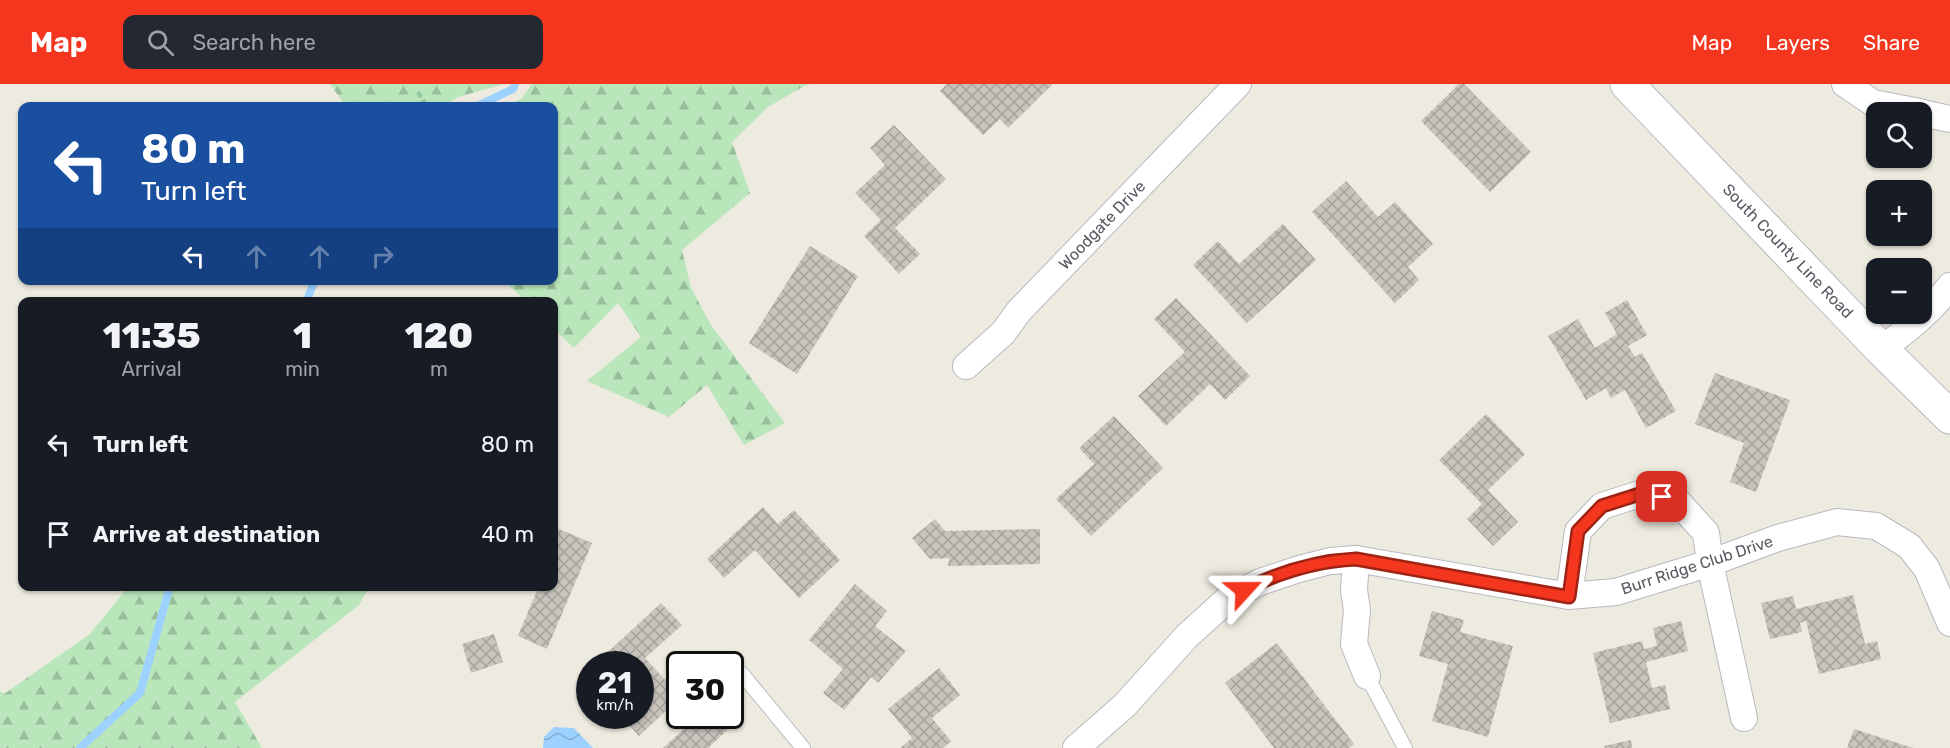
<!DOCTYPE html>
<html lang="en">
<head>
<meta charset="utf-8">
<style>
  :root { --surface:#171b24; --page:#242831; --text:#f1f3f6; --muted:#9ea1a6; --accent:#f5361e }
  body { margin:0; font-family:Rubik,sans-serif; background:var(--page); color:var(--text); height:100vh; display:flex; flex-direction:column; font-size:22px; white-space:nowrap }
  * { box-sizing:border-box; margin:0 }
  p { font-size:20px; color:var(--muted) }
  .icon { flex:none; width:33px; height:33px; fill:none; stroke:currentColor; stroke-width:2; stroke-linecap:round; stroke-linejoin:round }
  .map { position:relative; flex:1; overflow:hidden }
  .drawer { position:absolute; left:18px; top:213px; width:540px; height:294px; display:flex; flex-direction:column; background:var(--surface); border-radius:12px; box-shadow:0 2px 4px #0004 }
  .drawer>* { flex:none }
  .banner { position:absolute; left:18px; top:18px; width:540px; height:183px; border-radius:12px; box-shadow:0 2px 4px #0004; background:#1a4fa0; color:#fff; overflow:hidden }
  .fabs { position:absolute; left:1866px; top:18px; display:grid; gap:12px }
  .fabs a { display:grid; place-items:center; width:66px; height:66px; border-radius:12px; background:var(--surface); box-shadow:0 2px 4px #0004; font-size:30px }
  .speed { position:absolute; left:576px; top:567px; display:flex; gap:12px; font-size:30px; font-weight:700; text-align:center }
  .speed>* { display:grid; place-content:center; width:78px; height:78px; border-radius:50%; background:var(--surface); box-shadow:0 2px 4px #0004; line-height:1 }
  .speed small { font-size:15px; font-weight:400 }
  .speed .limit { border:3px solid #111; border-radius:9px; background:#fff; color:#111 }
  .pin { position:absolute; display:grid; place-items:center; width:51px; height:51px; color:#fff; margin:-26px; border-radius:12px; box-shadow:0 3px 9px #0006 }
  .me { position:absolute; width:66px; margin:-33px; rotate:66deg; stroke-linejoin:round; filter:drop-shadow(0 0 4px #0008) }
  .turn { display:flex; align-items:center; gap:21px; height:126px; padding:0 24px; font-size:27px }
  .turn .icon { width:78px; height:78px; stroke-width:2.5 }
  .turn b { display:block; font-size:42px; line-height:51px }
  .lanes { display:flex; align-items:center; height:57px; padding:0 24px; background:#0003; justify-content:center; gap:30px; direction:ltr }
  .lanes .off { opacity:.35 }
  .eta { display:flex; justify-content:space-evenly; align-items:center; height:102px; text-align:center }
  .eta b { font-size:36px; font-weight:800; line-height:42px }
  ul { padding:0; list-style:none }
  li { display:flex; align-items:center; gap:18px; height:90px; padding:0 24px }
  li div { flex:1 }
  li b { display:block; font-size:22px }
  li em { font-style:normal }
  header { display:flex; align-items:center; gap:36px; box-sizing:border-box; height:84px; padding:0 30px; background:var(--accent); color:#fff }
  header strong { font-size:28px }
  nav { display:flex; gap:33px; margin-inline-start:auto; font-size:21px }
  .search { width:420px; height:54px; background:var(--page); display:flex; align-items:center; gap:15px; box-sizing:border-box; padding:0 21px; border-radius:12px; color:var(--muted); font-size:22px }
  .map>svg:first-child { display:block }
  .forest { fill:url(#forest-firs) }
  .water { fill:url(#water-waves) }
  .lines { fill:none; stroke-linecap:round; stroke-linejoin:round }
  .stream { stroke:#9dd1ff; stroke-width:8 }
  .building { fill:url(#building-cross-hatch) }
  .service-casing { stroke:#b8bac0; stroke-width:16 }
  .minor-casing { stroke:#b8bac0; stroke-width:28 }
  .secondary-casing { stroke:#b6b9c0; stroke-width:35 }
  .path { stroke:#92c8a3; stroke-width:4; stroke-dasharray:6 3; stroke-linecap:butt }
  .service { stroke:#fff; stroke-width:14 }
  .minor { stroke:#fff; stroke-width:26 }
  .secondary { stroke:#fff; stroke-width:33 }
  .route-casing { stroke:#9f2314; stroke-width:15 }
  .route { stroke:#f5361e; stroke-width:10 }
  .labels { text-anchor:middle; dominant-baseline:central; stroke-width:5; stroke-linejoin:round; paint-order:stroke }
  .street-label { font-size:16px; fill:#585c62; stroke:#fff }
</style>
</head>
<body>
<header>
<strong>Map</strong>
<div class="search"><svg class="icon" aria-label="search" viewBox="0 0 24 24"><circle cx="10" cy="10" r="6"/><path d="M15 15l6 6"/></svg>Search here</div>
<nav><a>Map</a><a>Layers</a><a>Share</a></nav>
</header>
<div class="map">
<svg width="1950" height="664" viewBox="0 0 1950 664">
  <defs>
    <pattern id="forest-firs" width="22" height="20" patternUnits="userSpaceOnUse" patternTransform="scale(1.5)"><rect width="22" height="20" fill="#b9e7bb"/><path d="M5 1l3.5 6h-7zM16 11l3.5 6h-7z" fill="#99be9b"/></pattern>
    <pattern id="water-waves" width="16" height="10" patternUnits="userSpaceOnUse" patternTransform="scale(1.5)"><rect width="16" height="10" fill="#9dd1ff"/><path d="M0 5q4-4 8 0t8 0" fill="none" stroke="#83add2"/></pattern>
    <pattern id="building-cross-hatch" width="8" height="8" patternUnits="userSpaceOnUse" patternTransform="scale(1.5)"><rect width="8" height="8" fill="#c8c4bd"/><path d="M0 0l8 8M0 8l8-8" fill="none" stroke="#a5a29d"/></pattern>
  </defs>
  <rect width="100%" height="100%" fill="#edeadf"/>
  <!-- forest -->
  <g class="forest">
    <polygon points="330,0 504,0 458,13 444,22 343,22 342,17"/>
    <polygon points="532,0 813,0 806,1 768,23 732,58 750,109 682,166 691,204 711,241 785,339 744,361 707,301 669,333 587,297 641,253 618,219 574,264 554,245 554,218 526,217 504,197 554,196 554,22 505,22 521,15"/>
    <polygon points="128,503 128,502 369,503 359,521 235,618 262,664 0,664 0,607 4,610 90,550"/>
  </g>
  <!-- water -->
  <polygon class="water" points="554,643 574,644 593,664 543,664 544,653"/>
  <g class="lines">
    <!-- stream -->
    <g class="stream">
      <polyline points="477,22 513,5 515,0"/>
      <polyline points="306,218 315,196"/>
      <polyline points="80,664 140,609 170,502"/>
    </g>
  </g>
  <!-- building -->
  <g class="building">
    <polygon points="947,0 1053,0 1008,44 1000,35 983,51 940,7"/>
    <polygon points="1459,0 1464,0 1531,68 1490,108 1421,37"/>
    <polygon points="894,41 946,95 895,144 920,170 899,190 864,152 881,136 855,109 885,81 870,64"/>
    <polygon points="1346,97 1378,133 1395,118 1433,160 1408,183 1419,196 1395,219 1312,128"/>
    <polygon points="1283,140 1316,176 1247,239 1193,181 1218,157 1239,180"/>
    <polygon points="810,162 858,192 797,290 749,259"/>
    <polygon points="1176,214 1250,292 1225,316 1210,300 1166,342 1138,312 1185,268 1154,235"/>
    <polygon points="1627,216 1647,251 1628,262 1635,273 1642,269 1676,327 1646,344 1625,306 1611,314 1606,304 1586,316 1548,252 1578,235 1595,264 1617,250 1605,229"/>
    <polygon points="1715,289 1790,316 1756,408 1730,398 1744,359 1695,340"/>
    <polygon points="1486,330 1525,370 1488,406 1518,438 1493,462 1467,435 1482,420 1439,376"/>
    <polygon points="1114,332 1163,384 1091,452 1056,415 1094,380 1079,364"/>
    <polygon points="763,423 778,440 794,426 840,476 799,514 755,466 724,494 707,475"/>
    <polygon points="935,435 945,447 1040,445 1040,480 948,482 949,474 930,475 912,454"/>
    <polygon points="554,443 592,459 547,565 518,552 539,502 554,502"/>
    <polygon points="855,500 887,527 875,542 906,567 878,599 871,593 844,626 823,609 843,585 809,556"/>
    <polygon points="1853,511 1865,560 1877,557 1881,575 1819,590 1806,537 1800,539 1802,548 1770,555 1761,519 1793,512 1796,525"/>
    <polygon points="661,519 682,541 645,574 680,612 680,614 639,652 621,632 640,632 640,580 595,580"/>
    <polygon points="1432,527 1464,536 1460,548 1513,562 1488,653 1432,637 1448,580 1419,572"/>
    <polygon points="1681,537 1688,567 1646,578 1652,604 1665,601 1670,625 1610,639 1593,569 1642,557 1644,565 1657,562 1653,544"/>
    <polygon points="494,550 503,578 471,589 462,560"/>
    <polygon points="1277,559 1354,660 1349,664 1274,664 1225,599"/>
    <polygon points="939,584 960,611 932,634 951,657 943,664 900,664 912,654 888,625"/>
    <polygon points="698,632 728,632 735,639 709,663 710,664 663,664"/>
    <polygon points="1854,645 1913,664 1847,664"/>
    <polygon points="1631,656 1632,664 1605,664 1604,662"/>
  </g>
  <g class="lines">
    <defs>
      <g id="service">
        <polyline points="742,590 803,664"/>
        <polyline points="1367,592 1405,664"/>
      </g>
      <g id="minor">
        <polyline points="1845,0 1873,19 1920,28"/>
        <polyline points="1922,29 1950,35"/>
        <path d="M 1881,265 C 1908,246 1930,228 1950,202"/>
        <polyline points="966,282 1003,249 1019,227 1238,0"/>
        <polyline points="1356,475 1354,506 1357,526 1354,560 1367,592"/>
        <polyline points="1569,512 1578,447 1602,422 1646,408 1678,418 1706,449 1710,479 1744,634"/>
        <polyline points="1076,664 1125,621 1187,552 1229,514 1260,498 1299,485 1330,477 1356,475 1569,512 1616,508 1710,479 1778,454 1837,438 1876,442 1909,462 1927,485 1950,539"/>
      </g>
      <polyline id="secondary" points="1627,0 1881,265 1950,333"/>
    </defs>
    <!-- service casing -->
    <use href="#service" class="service-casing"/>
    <!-- minor casing -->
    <use href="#minor" class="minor-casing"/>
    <!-- secondary casing -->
    <use href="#secondary" class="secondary-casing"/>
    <!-- path -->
    <polyline class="path" points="418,8 427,22"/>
    <!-- service -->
    <use href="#service" class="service"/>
    <!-- minor -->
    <use href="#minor" class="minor"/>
    <!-- secondary -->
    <use href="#secondary" class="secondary"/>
  </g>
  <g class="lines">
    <defs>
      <path id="route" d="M 1244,506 C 1279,488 1318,477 1356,475 L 1569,513 L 1578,447 L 1602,422 L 1646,408 L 1662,413"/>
    </defs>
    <!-- route casing -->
    <use href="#route" class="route-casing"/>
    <!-- route -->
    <use href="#route" class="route"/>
  </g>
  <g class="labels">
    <!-- street labels -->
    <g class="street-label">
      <text transform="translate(1102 141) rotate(-46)">Woodgate Drive</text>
      <text transform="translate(1788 167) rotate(46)">South County Line Road</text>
      <text transform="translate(1697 481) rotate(-18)">Burr Ridge Club Drive</text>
    </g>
  </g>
</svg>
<div class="fabs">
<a><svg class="icon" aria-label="search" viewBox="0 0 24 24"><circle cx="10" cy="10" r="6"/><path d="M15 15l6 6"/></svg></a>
<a>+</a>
<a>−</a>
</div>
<div class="speed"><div>21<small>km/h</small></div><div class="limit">30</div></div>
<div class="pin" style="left:1662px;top:413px;background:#d93025"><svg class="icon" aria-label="arrive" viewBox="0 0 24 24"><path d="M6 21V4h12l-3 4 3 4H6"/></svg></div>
<svg class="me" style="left:1244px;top:506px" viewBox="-20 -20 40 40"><path d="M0-17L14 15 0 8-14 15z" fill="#f5361e" stroke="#fff" stroke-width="4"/></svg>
<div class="banner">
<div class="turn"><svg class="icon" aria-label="left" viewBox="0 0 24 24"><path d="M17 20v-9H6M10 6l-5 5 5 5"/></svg><div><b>80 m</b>Turn left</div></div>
<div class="lanes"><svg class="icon" aria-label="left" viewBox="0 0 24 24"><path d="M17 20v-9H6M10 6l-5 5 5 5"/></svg><svg class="icon off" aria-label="ahead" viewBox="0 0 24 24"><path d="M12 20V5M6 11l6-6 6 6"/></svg><svg class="icon off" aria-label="ahead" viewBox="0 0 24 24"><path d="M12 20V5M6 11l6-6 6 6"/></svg><svg class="icon off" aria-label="right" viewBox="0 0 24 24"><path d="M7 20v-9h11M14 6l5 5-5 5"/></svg></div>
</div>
<section class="drawer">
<div class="eta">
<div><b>11:35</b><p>Arrival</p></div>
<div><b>1</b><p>min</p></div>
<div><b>120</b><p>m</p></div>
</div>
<ul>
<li><svg class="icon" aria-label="left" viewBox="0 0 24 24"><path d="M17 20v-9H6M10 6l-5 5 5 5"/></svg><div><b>Turn left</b></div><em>80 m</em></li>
<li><svg class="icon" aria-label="arrive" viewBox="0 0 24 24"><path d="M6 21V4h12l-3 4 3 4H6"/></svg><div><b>Arrive at destination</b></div><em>40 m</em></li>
</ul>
</section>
</div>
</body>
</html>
